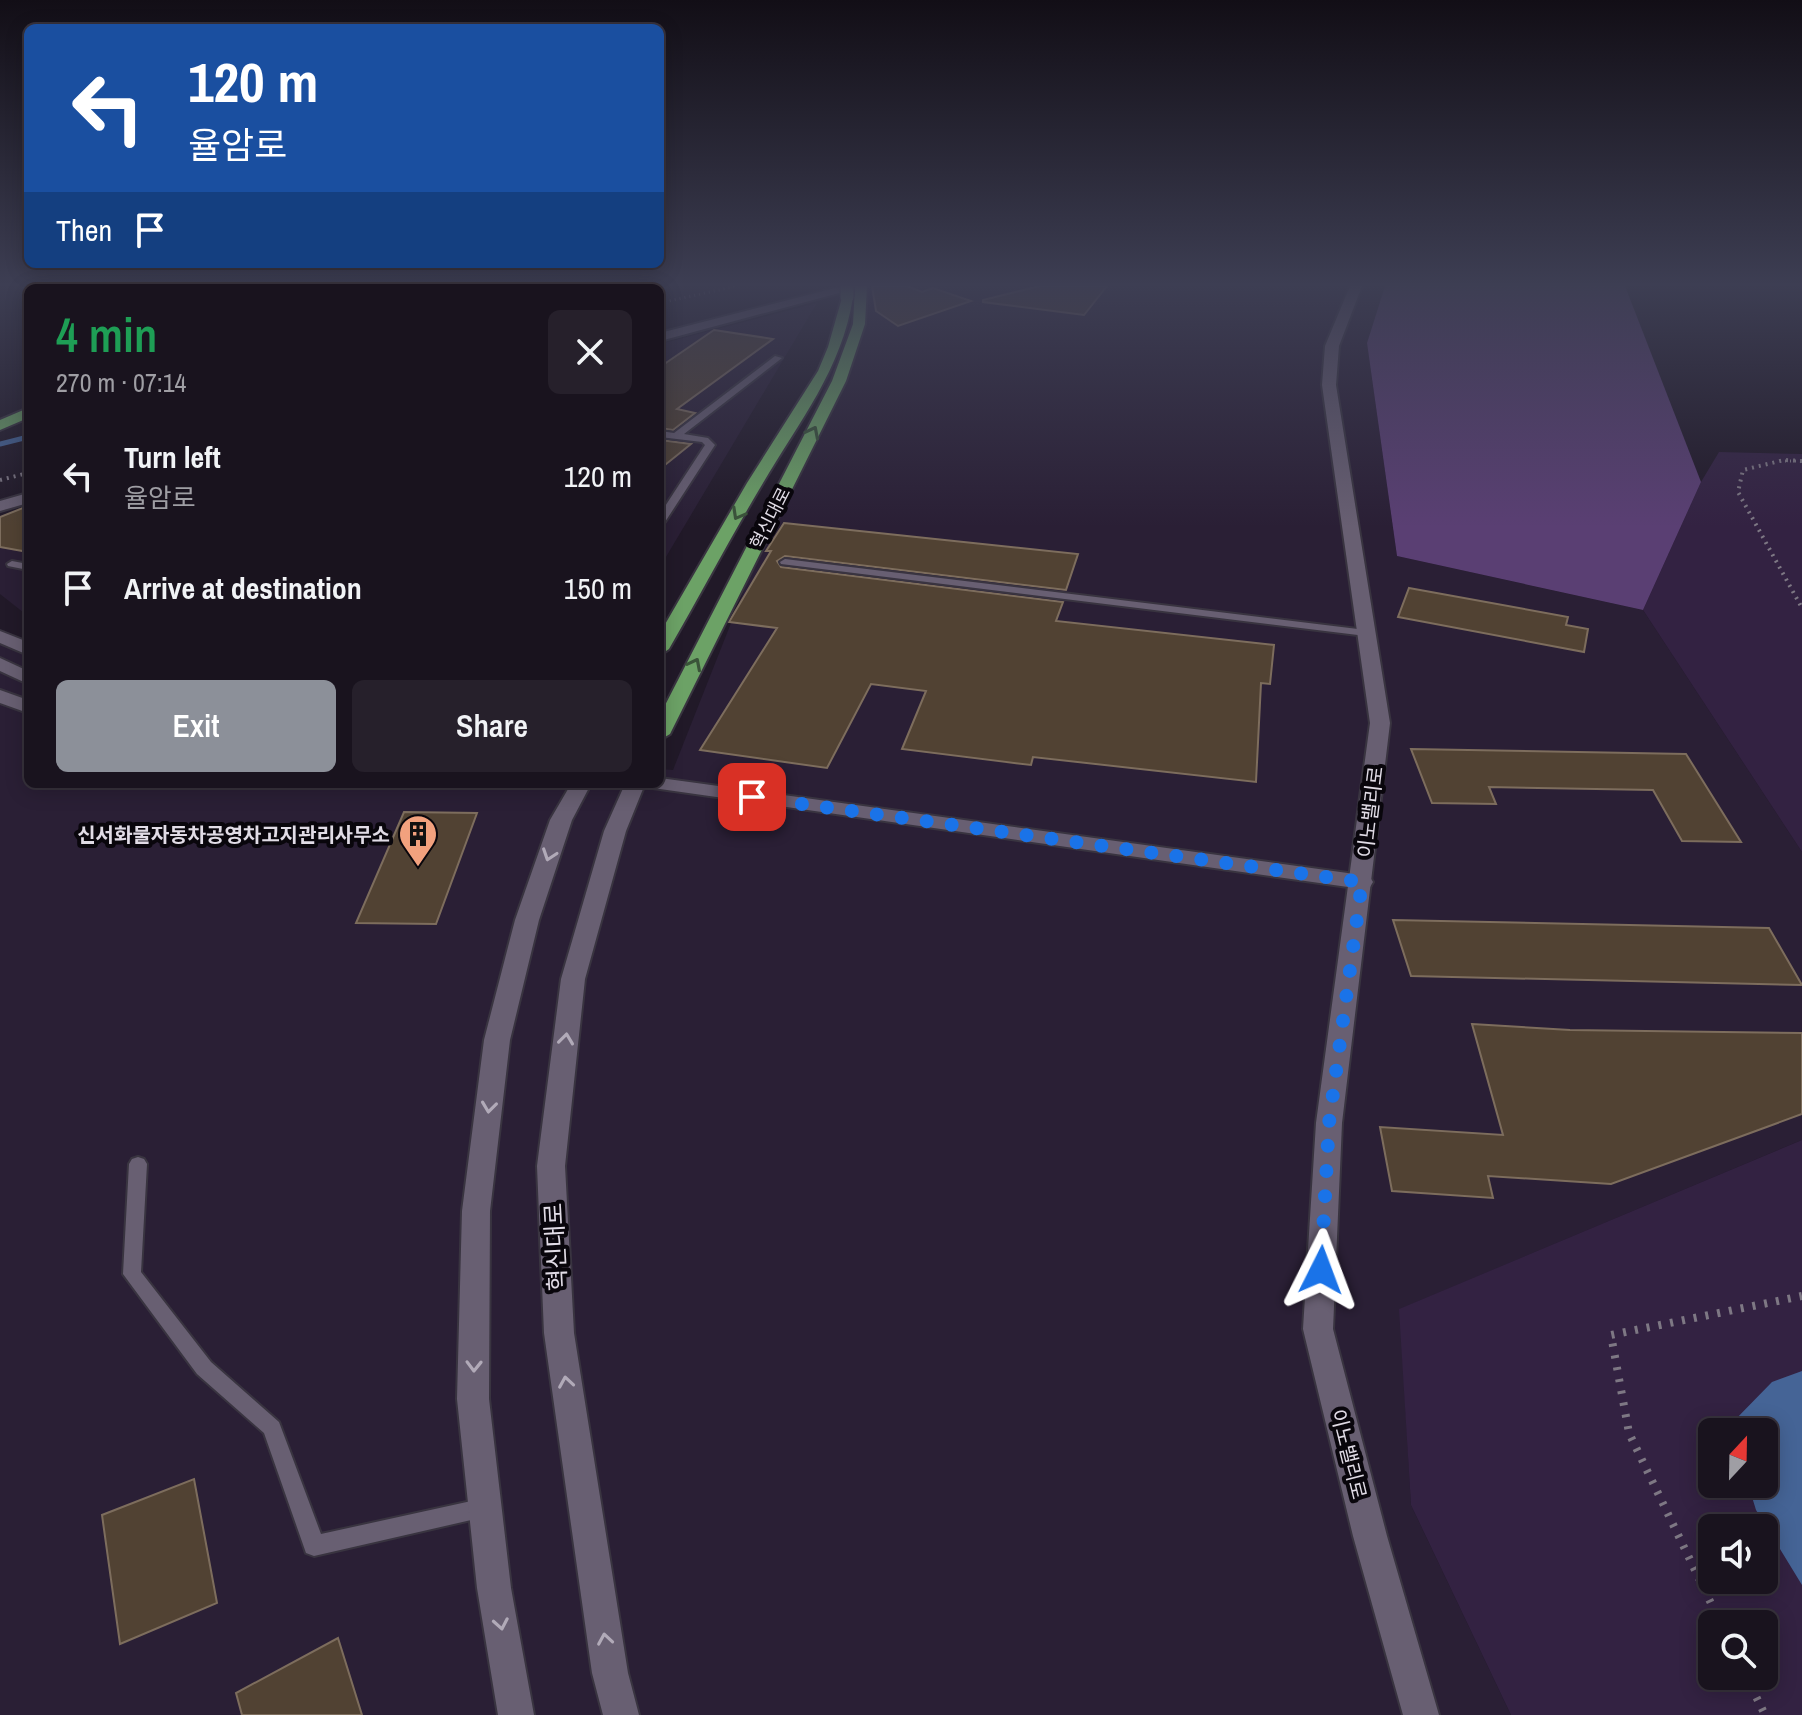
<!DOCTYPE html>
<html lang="en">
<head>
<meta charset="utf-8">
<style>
  :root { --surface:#19131e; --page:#26202b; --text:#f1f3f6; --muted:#9f9ea4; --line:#37323c; --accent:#8c9099 }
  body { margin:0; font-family:"Archivo Narrow","Noto Sans KR",sans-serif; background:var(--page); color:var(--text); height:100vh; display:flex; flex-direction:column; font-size:30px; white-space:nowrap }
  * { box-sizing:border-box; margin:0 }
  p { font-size:26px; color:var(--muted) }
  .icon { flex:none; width:44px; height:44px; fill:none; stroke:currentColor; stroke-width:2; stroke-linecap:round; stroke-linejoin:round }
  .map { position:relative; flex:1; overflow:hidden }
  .drawer { position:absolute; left:24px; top:284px; width:640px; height:504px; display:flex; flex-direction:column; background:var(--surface); border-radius:12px; box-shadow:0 4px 20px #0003,0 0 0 2px var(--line) }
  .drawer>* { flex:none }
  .banner { position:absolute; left:24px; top:24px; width:640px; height:244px; border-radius:12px; box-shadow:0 4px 20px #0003,0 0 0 2px var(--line); background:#1a4fa0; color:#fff; overflow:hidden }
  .needle { width:52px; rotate:22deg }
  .tools { position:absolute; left:1698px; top:1418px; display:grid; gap:16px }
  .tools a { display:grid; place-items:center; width:80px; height:80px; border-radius:12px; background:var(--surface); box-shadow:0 4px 20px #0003,0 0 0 2px var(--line); font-size:40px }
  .pin { position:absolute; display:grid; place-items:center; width:68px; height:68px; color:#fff; margin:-34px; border-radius:16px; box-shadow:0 4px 12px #0006 }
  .me { position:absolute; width:88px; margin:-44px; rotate:3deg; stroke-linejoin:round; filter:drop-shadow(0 0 6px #0008) }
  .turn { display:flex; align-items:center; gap:28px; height:168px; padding:0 32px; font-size:36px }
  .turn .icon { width:104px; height:104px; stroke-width:2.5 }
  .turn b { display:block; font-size:56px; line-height:68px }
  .then { display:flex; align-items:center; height:76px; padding:0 32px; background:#0003; gap:16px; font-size:30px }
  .round { display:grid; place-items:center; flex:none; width:84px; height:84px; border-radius:12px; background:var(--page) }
  .overview { display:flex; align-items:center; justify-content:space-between; height:136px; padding:0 32px }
  h1 { font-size:48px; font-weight:600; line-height:60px; color:#1e9e55 }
  .primary-button { display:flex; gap:16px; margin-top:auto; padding:16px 32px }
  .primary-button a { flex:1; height:92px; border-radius:12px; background:var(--accent); color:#fff; font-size:32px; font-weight:600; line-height:92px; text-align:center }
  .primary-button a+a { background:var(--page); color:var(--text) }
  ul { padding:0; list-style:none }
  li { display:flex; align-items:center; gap:24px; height:112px; padding:0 32px }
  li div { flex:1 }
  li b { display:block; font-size:30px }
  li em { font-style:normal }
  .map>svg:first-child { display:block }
  .built { fill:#2a1f35 }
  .green { fill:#332242; fill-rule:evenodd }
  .forest { fill:#5a3f73 }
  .water { fill:#456496 }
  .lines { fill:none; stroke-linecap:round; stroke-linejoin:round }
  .stream { stroke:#456496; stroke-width:5 }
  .building { fill:#514233; stroke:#7d6d5d; stroke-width:2 }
  .service-casing { stroke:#393440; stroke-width:4 }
  .minor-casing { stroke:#393440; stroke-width:4 }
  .tertiary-casing { stroke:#393440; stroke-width:4 }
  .secondary-casing { stroke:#393440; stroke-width:4 }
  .trunk-casing { stroke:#393440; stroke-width:4 }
  .path-far2 { stroke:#7e7884; stroke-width:3; stroke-dasharray:1 4; stroke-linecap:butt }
  .path-far1 { stroke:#7e7884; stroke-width:4; stroke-dasharray:2 5; stroke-linecap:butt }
  .path { stroke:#7e7884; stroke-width:8; stroke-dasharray:3 9; stroke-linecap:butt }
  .service { fill:#685f72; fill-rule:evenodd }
  .minor { fill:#685f72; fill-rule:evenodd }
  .tertiary { fill:#685f72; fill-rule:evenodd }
  .secondary { fill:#685f72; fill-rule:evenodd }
  .trunk { fill:#6ca266; fill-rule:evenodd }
  .trunk-bridge-casing { stroke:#393440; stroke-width:15; stroke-linecap:butt }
  .trunk-bridge { stroke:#6ca266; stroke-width:13 }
  .oneway { stroke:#3a5439 }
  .oneway2 { stroke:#b1aab8 }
  .route { stroke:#1a73e8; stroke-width:14; stroke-dasharray:0 25.2 }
  .labels { text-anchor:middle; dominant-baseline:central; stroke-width:8; stroke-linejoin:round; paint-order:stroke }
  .far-street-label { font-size:18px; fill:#e1dce6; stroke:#09060c }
  .street-label { font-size:20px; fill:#e1dce6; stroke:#09060c }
  .poi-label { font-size:20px; font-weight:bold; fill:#e1dce6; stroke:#09060c; text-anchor:end }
  .near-street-label { font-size:24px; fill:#e1dce6; stroke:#09060c }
</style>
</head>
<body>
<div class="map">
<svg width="1802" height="1715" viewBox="0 0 1802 1715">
  <rect width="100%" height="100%" fill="#211928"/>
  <!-- built -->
  <g class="built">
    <polygon points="864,286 1385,286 1367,343 1397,556 1643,610 1802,852 1802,1140 1400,1309 1411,1505 1511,1715 0,1715 0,630 28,645 28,784 660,784 660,769 673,770"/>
    <polygon points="817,303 660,567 660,344"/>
    <polygon points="28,508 28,616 0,594 0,516"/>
  </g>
  <!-- green -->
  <g class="green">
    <polygon points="1719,452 1802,454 1802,852 1643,610 1701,482"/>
    <path d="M 1802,1140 L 1802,1715 L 1511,1715 L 1411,1505 L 1399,1309 ZM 1712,1432 L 1764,1432 L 1764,1484 L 1712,1484 ZM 1712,1528 L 1764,1528 L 1764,1580 L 1712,1580 ZM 1712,1624 L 1764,1624 L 1764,1676 L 1712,1676 Z"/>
  </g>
  <!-- forest -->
  <polygon class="forest" points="1385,286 1625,286 1701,482 1643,610 1397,556 1367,343"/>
  <!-- water -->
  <polygon class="water" points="1802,1371 1802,1585 1756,1510 1748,1484 1764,1484 1764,1432 1733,1432 1731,1424 1772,1382"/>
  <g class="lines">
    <!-- stream -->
    <g class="stream">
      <polyline points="648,288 655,286"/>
      <polyline points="0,444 28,437"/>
    </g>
  </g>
  <!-- building -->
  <g class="building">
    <polygon points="872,286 907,286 922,292 933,288 971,301 898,326 876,311"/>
    <polygon points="1040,286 1107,286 1084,315 983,302 983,300"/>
    <polygon points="714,330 773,339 677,409 695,413 673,430 660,428 660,367"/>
    <polygon points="660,440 691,444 660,469"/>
    <polygon points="28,506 28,552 0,547 0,517"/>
    <polygon points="784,523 1078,554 1066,590 785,556 777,561 781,567 1063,602 1056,621 1274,645 1270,684 1261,683 1256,782 1033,757 1031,765 902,749 926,691 871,684 827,768 700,750 777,628 729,622 771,551 766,551"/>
    <polygon points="1409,588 1568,617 1566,625 1588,629 1584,652 1398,617"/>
    <polygon points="1411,749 1686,754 1741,842 1682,841 1653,790 1489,787 1496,804 1432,803"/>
    <polygon points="404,812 477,813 436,924 356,923"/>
    <polygon points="1393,920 1769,928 1802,985 1411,976"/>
    <polygon points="1472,1024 1570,1030 1802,1033 1802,1114 1611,1184 1488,1176 1493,1198 1392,1191 1380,1127 1503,1135"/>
    <polygon points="194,1479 217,1603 120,1644 102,1515"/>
    <polygon points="338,1638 362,1715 242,1715 236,1693"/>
  </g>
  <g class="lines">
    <defs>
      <g id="service">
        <rect x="31" y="286" width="8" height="2"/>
        <polygon points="76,286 87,286 75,288"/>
        <polygon points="775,356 782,358 684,434 708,438 715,445 665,522 660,525 660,514 705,445 702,442 660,437 660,431 674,433"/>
        <polygon points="785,559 1366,630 1372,633 1366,636 781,564 780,562"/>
        <polygon points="12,561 28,564 28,570 8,566 7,564"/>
        <polygon points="138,1157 144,1159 147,1164 141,1272 211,1362 279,1422 321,1534 485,1498 493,1501 496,1508 493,1515 314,1556 306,1553 264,1433 197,1374 123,1274 129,1164 132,1159"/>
      </g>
      <g id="minor">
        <polygon points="0,631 28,642 28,655 0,643"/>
        <polygon points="0,658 28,671 28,684 0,671"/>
        <polygon points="0,690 28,700 28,713 0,703"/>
        <polygon points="660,778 1362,875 1370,877 1373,882 1370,887 1362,889 653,788 650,784 660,784"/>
      </g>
      <g id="tertiary">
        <polygon points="843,286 865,286 660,341 660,333"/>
        <polygon points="28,493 28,503 0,511 0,501"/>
      </g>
      <g id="secondary">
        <polygon points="1350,286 1362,286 1339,346 1336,385 1390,723 1342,1123 1333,1329 1387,1536 1439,1715 1403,1715 1353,1536 1303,1329 1316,1123 1370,723 1322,385 1325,346"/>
        <polygon points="571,784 591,784 572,820 539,920 510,1040 490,1211 489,1399 511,1588 534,1715 498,1715 477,1588 457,1399 462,1211 484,1040 515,920 550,820"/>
        <polygon points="625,784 645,784 626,831 585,979 565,1166 574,1333 628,1673 639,1715 603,1715 592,1673 544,1333 537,1166 561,979 604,831"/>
      </g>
      <g id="trunk">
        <polygon points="233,286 247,286 232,288"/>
        <polygon points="253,286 267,286 252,288"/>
        <polygon points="855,286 867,286 865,324 846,381 670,734 660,740 660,715 832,381 853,324"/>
        <path d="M 843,294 L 853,297 C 842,369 799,422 763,483 C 730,538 701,594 669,649 L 660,655 L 660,633 L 747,483 L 818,371 L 828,347 Z"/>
        <polygon points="28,408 28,418 0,430 0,420"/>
      </g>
    </defs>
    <!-- service casing -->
    <use href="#service" class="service-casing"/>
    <!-- minor casing -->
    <use href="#minor" class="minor-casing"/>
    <!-- tertiary casing -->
    <use href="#tertiary" class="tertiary-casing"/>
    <!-- secondary casing -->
    <use href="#secondary" class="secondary-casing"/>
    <!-- trunk casing -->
    <use href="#trunk" class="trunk-casing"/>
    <!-- path-far2 -->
    <g class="path-far2">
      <polyline points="603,288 610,286"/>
      <polyline points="660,303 737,286"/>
      <polyline points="1780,461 1802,461"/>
    </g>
    <!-- path-far1 -->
    <g class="path-far1">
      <polyline points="1802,461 1784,460 1743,470 1738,492 1802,608"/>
      <polyline points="0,480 28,473"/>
    </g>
    <!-- path -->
    <g class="path">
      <polyline points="1721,1624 1629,1433 1611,1335 1802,1296"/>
      <polyline points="1746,1676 1765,1715"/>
    </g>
    <!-- service -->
    <use href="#service" class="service"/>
    <!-- minor -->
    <use href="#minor" class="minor"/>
    <!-- tertiary -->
    <use href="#tertiary" class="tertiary"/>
    <!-- secondary -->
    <use href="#secondary" class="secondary"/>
    <!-- trunk -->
    <use href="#trunk" class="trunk"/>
    <defs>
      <polyline id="trunk-bridge" points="847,286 847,297"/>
    </defs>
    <!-- trunk-bridge casing -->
    <use href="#trunk-bridge" class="trunk-bridge-casing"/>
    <!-- trunk-bridge -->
    <use href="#trunk-bridge" class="trunk-bridge"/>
  </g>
  <!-- one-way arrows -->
  <defs><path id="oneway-chevron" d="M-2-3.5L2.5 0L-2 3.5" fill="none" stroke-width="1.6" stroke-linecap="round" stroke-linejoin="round" transform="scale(2)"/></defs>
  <g class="oneway">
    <use href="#oneway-chevron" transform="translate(813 432) rotate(-63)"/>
    <use href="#oneway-chevron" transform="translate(738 514) rotate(119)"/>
    <use href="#oneway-chevron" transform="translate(695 664) rotate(-63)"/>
  </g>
  <g class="oneway2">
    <use href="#oneway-chevron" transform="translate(549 855) rotate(109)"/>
    <use href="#oneway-chevron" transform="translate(566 1039) rotate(-83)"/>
    <use href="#oneway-chevron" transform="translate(489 1107) rotate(97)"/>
    <use href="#oneway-chevron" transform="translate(474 1366) rotate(91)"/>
    <use href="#oneway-chevron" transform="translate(566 1382) rotate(-99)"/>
    <use href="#oneway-chevron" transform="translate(501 1624) rotate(80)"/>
    <use href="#oneway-chevron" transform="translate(605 1639) rotate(-99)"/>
  </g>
  <!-- sky -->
  <linearGradient id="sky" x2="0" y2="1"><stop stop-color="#120e16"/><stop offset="0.54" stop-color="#3d3e53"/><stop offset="1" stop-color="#3d3e53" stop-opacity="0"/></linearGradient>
  <rect width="1802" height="527" fill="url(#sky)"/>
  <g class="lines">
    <!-- route -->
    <polyline class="route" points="752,797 1362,882 1329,1123 1321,1270"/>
  </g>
  <!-- icons -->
  <defs>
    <symbol id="building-pin" viewBox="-11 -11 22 30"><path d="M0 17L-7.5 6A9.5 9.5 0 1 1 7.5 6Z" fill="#f2a17e" stroke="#09060c"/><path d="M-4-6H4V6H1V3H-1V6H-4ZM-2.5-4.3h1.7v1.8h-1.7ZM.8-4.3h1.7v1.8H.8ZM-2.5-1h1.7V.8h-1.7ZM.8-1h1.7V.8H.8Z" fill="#111"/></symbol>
  </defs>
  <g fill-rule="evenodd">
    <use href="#building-pin" x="396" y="812" width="44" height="60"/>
  </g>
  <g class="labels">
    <!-- far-street labels -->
    <g class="far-street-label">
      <text transform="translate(770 518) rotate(-63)">혁신대로</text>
    </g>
    <!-- street labels -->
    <g class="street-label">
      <text transform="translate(1370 812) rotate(-83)">이노밸리로</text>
      <text transform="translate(1349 1454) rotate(76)">이노밸리로</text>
    </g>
    <!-- poi labels -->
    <g class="poi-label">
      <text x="390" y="834">신서화물자동차공영차고지관리사무소</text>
    </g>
    <!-- near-street labels -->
    <g class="near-street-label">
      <text transform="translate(555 1247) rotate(-93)">혁신대로</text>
    </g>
  </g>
</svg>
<div class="tools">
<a><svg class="needle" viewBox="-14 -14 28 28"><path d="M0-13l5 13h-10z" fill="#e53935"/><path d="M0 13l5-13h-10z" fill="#9f9ea4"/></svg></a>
<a><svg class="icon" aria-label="sound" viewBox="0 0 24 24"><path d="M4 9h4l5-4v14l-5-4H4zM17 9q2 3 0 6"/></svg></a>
<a><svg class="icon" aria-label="search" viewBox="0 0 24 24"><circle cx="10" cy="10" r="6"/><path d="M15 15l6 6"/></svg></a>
</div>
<div class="pin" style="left:752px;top:797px;background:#d93025"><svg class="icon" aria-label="arrive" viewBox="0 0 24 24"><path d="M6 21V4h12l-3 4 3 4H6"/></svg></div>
<svg class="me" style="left:1321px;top:1270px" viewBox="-20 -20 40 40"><path d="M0-17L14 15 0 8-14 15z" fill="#1a73e8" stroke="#fff" stroke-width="4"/></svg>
<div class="banner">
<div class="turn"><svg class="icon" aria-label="left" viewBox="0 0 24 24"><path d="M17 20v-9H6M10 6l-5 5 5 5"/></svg><div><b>120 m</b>율암로</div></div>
<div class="then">Then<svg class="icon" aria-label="arrive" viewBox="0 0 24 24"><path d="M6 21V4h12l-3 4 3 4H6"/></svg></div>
</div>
<section class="drawer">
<div class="overview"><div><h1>4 min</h1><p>270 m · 07:14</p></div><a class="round"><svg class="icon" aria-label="close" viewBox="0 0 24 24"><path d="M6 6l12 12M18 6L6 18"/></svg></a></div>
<ul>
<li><svg class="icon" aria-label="left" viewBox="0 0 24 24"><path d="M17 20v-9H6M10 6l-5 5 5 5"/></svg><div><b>Turn left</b><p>율암로</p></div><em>120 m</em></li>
<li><svg class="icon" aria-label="arrive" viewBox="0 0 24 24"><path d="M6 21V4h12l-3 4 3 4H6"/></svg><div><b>Arrive at destination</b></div><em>150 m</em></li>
</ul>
<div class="primary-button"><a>Exit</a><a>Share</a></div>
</section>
</div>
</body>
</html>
